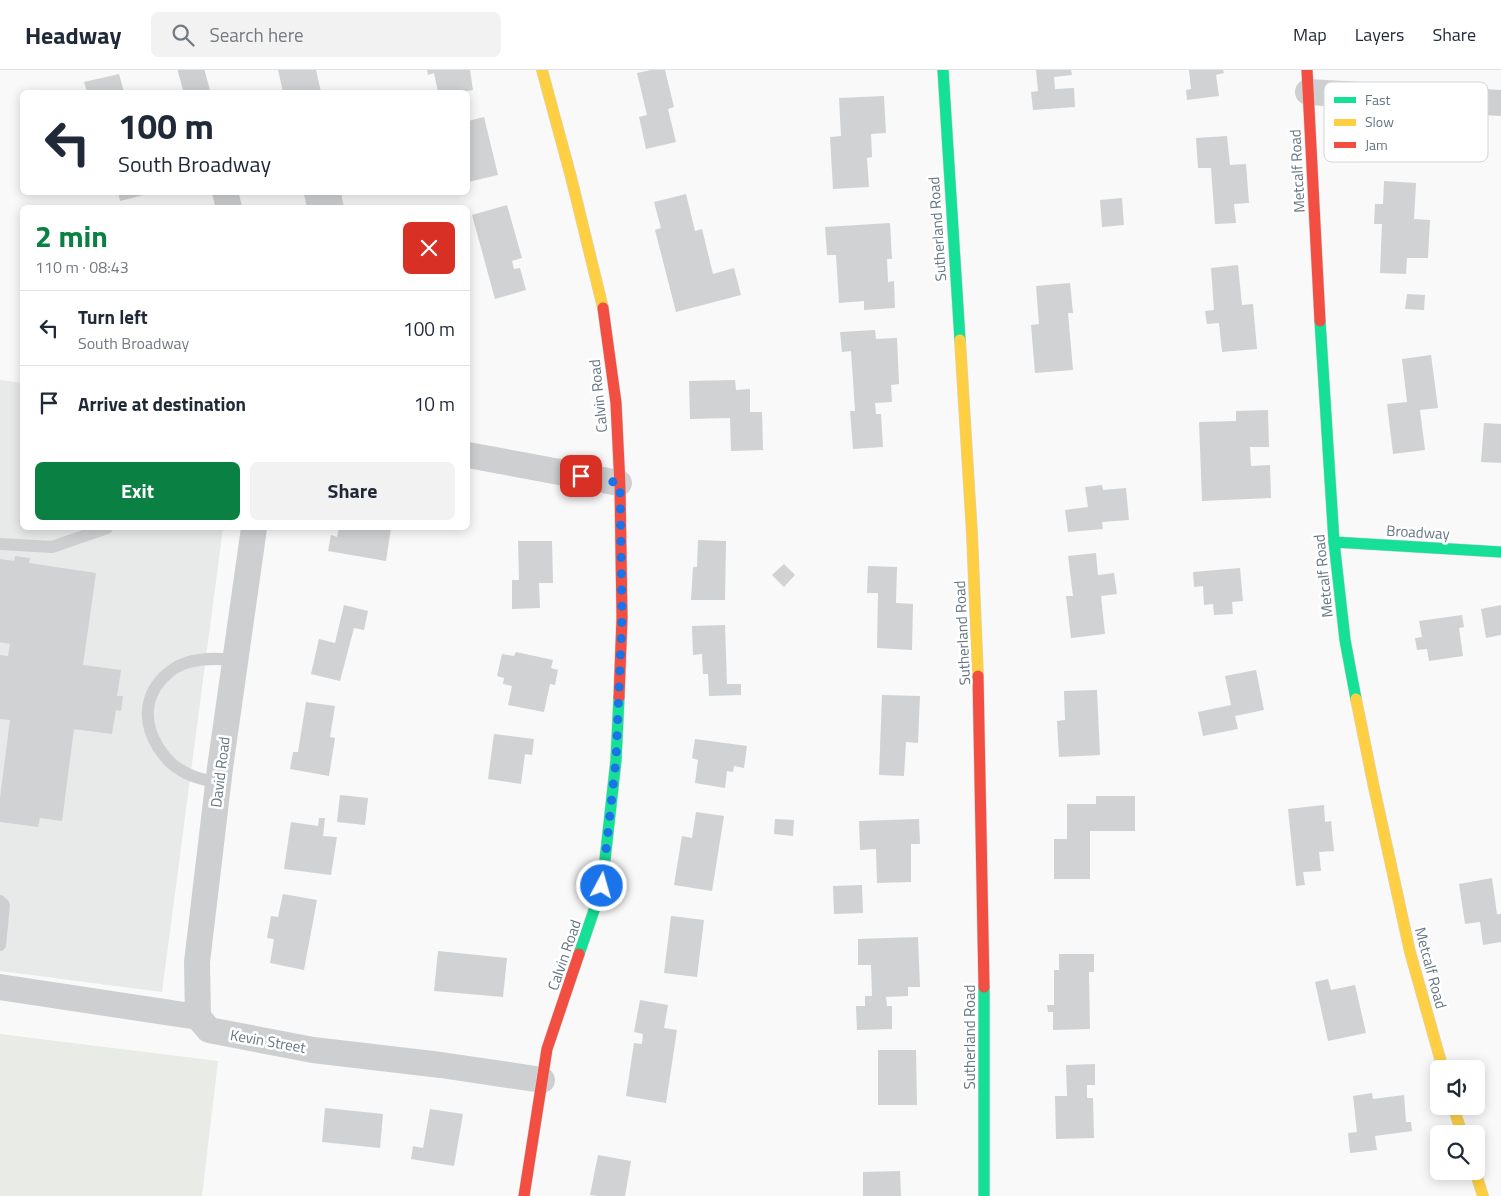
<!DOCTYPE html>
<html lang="en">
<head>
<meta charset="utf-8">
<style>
  :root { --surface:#fff; --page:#f2f2f3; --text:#1f2937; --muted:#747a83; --line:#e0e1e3; --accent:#0b8043 }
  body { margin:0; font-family:"Titillium Web",sans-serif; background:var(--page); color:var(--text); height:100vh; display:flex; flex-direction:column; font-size:19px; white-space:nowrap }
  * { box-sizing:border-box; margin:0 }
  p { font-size:16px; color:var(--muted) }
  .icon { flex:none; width:28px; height:28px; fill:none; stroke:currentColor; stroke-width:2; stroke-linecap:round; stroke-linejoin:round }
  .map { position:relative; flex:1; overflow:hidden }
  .side { position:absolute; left:20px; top:135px; width:450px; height:325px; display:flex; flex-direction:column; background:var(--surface); border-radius:8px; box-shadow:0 2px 12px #0003 }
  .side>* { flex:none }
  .top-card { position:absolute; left:20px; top:20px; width:450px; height:105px; border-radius:8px; box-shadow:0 2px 12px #0003; background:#fff; color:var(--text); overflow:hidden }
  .tools { position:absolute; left:1430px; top:990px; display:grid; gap:10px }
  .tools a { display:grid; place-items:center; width:55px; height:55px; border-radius:8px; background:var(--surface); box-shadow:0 2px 12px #0003; font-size:25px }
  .pin { position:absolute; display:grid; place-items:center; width:42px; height:42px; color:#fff; margin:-21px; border-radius:10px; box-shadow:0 2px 8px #0006 }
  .me { position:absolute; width:55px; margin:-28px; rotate:6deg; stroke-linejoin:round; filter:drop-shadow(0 0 4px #0008) }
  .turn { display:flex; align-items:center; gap:18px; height:105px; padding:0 15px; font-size:22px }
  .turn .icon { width:65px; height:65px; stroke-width:2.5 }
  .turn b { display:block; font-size:35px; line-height:42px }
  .round { display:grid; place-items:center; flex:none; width:52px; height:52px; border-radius:8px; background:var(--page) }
  .headline { display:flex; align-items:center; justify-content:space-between; height:85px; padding:0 15px }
  h1 { font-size:30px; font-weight:700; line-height:38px; color:var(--accent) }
  .action { display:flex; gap:10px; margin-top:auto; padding:10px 15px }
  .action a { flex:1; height:58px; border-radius:8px; background:var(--accent); color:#fff; font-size:20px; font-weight:700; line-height:58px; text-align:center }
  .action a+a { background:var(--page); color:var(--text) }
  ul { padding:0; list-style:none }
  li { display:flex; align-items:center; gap:15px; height:75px; padding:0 15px; border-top:1px solid var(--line) }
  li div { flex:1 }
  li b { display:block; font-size:19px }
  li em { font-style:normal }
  header { display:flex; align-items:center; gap:30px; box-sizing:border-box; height:70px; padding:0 25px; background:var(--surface); border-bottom:1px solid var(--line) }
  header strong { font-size:24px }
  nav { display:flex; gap:28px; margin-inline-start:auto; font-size:18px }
  .search { width:350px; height:45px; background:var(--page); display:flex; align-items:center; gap:12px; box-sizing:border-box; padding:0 18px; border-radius:8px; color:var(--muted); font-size:19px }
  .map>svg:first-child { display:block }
  .built { fill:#e8e9e9 }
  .green { fill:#e8ebe6 }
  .building { fill:#d0d2d3 }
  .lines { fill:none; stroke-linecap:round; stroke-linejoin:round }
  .fast-casing { stroke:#d5d6d7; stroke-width:12 }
  .slow-casing { stroke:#d5d6d7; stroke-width:12 }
  .jam-casing { stroke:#d5d6d7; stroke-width:12 }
  .lane { stroke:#cecfd0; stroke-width:12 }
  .street { stroke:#cecfd0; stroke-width:26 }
  .fast { stroke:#16e098; stroke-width:11 }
  .slow { stroke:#ffcf43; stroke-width:11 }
  .jam { stroke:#f24e42; stroke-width:11 }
  .route { stroke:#1a73e8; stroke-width:9; stroke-dasharray:0 16.2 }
  .labels { text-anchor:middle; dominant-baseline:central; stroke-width:5; stroke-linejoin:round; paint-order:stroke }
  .street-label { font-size:15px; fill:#657683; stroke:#fff }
  .key { fill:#fff; stroke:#d1d6da; stroke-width:1 }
  .key-label { font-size:14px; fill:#657683 }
</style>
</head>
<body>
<header>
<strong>Headway</strong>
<div class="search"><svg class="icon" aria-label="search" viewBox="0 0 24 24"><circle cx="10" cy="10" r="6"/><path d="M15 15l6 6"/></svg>Search here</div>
<nav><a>Map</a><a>Layers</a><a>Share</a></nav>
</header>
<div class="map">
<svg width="1501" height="1126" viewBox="0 0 1501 1126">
  <rect width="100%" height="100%" fill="#f9f9f9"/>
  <!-- built -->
  <polygon class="built" points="0,310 22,313 22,458 223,458 162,922 0,901"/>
  <!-- green -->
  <polygon class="green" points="0,964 218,991 202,1126 0,1126"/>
  <!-- building -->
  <g class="building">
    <polygon points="278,0 316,0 321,22 283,22"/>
    <polygon points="427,0 470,0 473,20 461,22 438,22 434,3 428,5"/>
    <polygon points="651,0 665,0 674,37 668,39 676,72 646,79 639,47 647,45 637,3"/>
    <polygon points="1036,0 1071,0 1072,5 1054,7 1055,19 1074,18 1075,37 1033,40 1031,22 1038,21"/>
    <polygon points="1189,0 1223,0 1224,3 1216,5 1219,26 1187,30 1186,20 1191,19"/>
    <polygon points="119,4 124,22 87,22 84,12"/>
    <polygon points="884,26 886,63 871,64 872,87 867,88 869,117 833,119 830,67 841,66 839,28"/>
    <polygon points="484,47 498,105 468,112 468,51"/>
    <polygon points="1227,66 1230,95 1246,94 1249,133 1234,134 1236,153 1215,154 1211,98 1198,98 1196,68"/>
    <polygon points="1384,111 1416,113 1414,149 1430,150 1428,188 1407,188 1406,204 1380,203 1382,154 1374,154 1375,134 1383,134"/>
    <polygon points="118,122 146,122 147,124 120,131"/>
    <polygon points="309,122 341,122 344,138 307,138 304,124"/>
    <polygon points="686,124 695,161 702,159 713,204 734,198 741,225 676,242 655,160 661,158 654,132"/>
    <polygon points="1122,128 1124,155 1102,157 1100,130"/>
    <polygon points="507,135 522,188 512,191 514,199 520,198 526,220 495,229 472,145"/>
    <polygon points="890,153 892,189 887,189 888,212 894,211 895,238 864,240 864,231 839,233 836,185 827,185 825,157"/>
    <polygon points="1238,195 1242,235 1253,234 1257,279 1222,282 1219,253 1207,254 1205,241 1214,240 1211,198"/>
    <polygon points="1070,213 1073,243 1068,243 1073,300 1035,303 1031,255 1039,254 1036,216"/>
    <polygon points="1407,224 1425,225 1424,240 1405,239"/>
    <polygon points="875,260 876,269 897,268 899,314 891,315 892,332 875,333 876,344 881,344 883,377 853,379 850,341 855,341 851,281 842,282 840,262"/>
    <polygon points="1431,285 1438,338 1420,340 1425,380 1393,384 1387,334 1407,332 1402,289"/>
    <polygon points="735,310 736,320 750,319 750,342 762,342 763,380 731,381 730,348 690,349 689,311"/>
    <polygon points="1268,340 1269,377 1250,377 1251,396 1270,395 1271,428 1202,431 1199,352 1236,351 1236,341"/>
    <polygon points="1484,353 1501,354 1501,393 1481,392"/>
    <polygon points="1102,415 1103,420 1126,418 1129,450 1102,452 1103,459 1068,462 1065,440 1088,437 1085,417"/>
    <polygon points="339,458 391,458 386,491 328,481 331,465 337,467"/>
    <polygon points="698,470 726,471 725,530 691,530 693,497 697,497"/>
    <polygon points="518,471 552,471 553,513 539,513 540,538 512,539 512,510 519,510"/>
    <polygon points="1096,483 1098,505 1114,503 1117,524 1101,526 1105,564 1071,568 1066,526 1073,526 1068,486"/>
    <polygon points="15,486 30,488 29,493 96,503 83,595 121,600 117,626 123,626 121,641 116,640 112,664 74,659 62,751 40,748 38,757 0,752 0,728 10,650 0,649 0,585 8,586 10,574 0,572 0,489 14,491"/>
    <polygon points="784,494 795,505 784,517 772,505"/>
    <polygon points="868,496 897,497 896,533 913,534 912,580 877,578 878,523 867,523"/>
    <polygon points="1240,498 1243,531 1232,532 1233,544 1214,545 1213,534 1204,535 1203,516 1194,517 1193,502"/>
    <polygon points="344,535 368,541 364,560 354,558 340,611 311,604 319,569 335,573"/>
    <polygon points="1501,535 1501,565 1486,568 1481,539"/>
    <polygon points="1462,545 1464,557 1459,558 1463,586 1429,591 1427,579 1417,580 1415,568 1422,567 1419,551"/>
    <polygon points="725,555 727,614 741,614 741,625 709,626 708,604 703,604 702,584 693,585 692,556"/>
    <polygon points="516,582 553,590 551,598 558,600 555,615 550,614 544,642 508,635 512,616 503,614 504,608 497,606 502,584 514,586"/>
    <polygon points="1256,600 1264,640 1235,646 1238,659 1203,666 1198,642 1231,635 1225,606"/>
    <polygon points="1097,620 1100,685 1059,687 1057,651 1065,650 1064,621"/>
    <polygon points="882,625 920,626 918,673 906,672 904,706 879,705"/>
    <polygon points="306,632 335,636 330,667 335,668 329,706 290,699 293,682 298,682"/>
    <polygon points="494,664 534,669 532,685 525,684 521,714 488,709"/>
    <polygon points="695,669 747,676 744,698 734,696 733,702 727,701 725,718 695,713 698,690 692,688"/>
    <polygon points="340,725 368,728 365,755 337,752"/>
    <polygon points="1096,726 1135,726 1135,761 1090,761 1090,809 1054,809 1054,769 1067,769 1067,734 1096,734"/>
    <polygon points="1324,735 1325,752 1331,751 1334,781 1319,782 1321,801 1303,802 1305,815 1296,816 1288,739"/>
    <polygon points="696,742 724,746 712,821 674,815 682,766 692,768"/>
    <polygon points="319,748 325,748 323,766 337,767 331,805 284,799 291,752 318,756"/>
    <polygon points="775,749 794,750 793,766 774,764"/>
    <polygon points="919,749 920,774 911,774 911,812 877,813 876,779 860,780 859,751"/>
    <polygon points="1492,808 1497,844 1501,844 1501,872 1483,875 1480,852 1465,854 1459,814"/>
    <polygon points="862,815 863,843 834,844 833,816"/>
    <polygon points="283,824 317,830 304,900 270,893 274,869 267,868 271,846 278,847"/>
    <polygon points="671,846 704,850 697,907 664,903"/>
    <polygon points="918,867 920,917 908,917 908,926 886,927 887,936 892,936 892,959 857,960 856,936 865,936 865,926 872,926 871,895 858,895 858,869"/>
    <polygon points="438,881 507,888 503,927 434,921"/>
    <polygon points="1059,884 1094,884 1094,902 1089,902 1090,959 1053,960 1053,942 1048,942 1047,935 1054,935 1054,900 1059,900"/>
    <polygon points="1328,909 1331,920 1355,915 1366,963 1328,971 1315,912"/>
    <polygon points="640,930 668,935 664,958 677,960 666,1033 626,1026 634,973 642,974 643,964 634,962"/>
    <polygon points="878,980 916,980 917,1035 878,1035"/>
    <polygon points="1095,994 1095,1015 1087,1015 1087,1028 1093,1028 1094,1068 1056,1069 1055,1026 1067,1026 1066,995"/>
    <polygon points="1372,1023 1373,1029 1404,1025 1406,1052 1411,1052 1412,1061 1375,1066 1377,1080 1350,1083 1348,1063 1357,1062 1353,1026"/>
    <polygon points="325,1038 383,1044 380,1078 322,1072"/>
    <polygon points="430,1039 463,1044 454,1096 411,1089 413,1076 423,1078"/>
    <polygon points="598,1085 631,1091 625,1126 598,1126 590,1125"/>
    <polygon points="900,1101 901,1126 863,1126 863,1102"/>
  </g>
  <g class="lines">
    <defs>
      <g id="fast">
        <polyline points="943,0 960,270"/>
        <polyline points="1320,251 1334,472 1345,570 1356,629"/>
        <polyline points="1334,472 1501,482"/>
        <polyline points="579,884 602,817 616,690 619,627"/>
        <polyline points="984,917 984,1126"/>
      </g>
      <g id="slow">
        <polyline points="542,0 571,107 603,238"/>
        <polyline points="960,270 972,464 978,606"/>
        <polyline points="1356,629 1373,713 1410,882 1443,999"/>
        <polyline points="1453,1036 1462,1064"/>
        <polyline points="1475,1101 1483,1126"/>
      </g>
      <g id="jam">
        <polyline points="1307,0 1320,251"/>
        <polyline points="603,238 616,333 620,416 622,548 619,627"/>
        <polyline points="978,606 984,917"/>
        <polyline points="524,1126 547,979 579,884"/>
      </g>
    </defs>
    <!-- fast casing -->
    <use href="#fast" class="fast-casing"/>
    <!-- slow casing -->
    <use href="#slow" class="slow-casing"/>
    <!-- jam casing -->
    <use href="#jam" class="jam-casing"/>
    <!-- lane -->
    <g class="lane">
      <polyline points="0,474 52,477 107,458"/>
      <path d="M 219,713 C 205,710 191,707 179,699 C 170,694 164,686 158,677 C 141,649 145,620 172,600 C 189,587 215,588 235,590"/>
      <polyline points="0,831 4,835 0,875"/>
    </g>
    <!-- street -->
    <g class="street">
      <polyline points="191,0 197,22"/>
      <polyline points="1308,22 1501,33"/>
      <polyline points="225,122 229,138"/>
      <polyline points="468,385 619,413"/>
      <polyline points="0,917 198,947 209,960 313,980 441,995 542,1010"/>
      <polyline points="198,947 197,892 220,698 254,458"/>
    </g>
    <!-- fast -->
    <use href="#fast" class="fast"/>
    <!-- slow -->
    <use href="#slow" class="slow"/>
    <!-- jam -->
    <use href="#jam" class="jam"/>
  </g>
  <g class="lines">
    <!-- route -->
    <polyline class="route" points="581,406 619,413 620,416 622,548 616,690 602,816"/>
  </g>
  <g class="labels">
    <!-- street labels -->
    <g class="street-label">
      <text transform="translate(1297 101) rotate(-93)">Metcalf Road</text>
      <text transform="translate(937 159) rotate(-94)">Sutherland Road</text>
      <text transform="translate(598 326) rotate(-96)">Calvin Road</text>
      <text transform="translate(1418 462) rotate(3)">Broadway</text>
      <text transform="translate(1323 506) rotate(-96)">Metcalf Road</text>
      <text transform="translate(962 563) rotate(-93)">Sutherland Road</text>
      <text transform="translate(220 702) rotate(-83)">David Road</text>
      <text transform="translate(564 885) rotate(-71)">Calvin Road</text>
      <text transform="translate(1431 898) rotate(75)">Metcalf Road</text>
      <text transform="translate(969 967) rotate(-90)">Sutherland Road</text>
      <text transform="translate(268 971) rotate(10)">Kevin Street</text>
    </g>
  </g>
  <!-- legend -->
  <rect x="1324" y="12" width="164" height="80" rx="8" class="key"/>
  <rect x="1334" y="27" width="22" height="6" fill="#16e098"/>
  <rect x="1334" y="49" width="22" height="7" fill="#ffcf43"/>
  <rect x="1334" y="72" width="22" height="6" fill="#f24e42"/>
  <g class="key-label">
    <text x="1365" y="35">Fast</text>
    <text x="1365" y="57">Slow</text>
    <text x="1365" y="80">Jam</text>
  </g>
</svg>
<div class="tools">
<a><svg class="icon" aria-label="sound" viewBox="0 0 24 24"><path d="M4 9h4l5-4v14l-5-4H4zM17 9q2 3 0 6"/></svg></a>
<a><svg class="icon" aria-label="search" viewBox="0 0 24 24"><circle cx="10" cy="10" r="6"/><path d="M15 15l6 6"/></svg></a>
</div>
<div class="pin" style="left:581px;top:406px;background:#d93025"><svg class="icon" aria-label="arrive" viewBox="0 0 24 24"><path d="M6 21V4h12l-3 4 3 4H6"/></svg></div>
<svg class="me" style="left:602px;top:816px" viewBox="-20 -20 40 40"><circle r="17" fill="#1a73e8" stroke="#fff" stroke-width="3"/><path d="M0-11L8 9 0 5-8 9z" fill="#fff"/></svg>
<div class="top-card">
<div class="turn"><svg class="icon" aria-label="left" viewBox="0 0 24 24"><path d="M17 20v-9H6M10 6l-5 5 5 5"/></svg><div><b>100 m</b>South Broadway</div></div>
</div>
<section class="side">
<div class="headline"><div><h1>2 min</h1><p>110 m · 08:43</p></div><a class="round" style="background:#d93025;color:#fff"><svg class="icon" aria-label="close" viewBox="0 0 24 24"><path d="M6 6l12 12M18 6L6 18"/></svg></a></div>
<ul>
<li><svg class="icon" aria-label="left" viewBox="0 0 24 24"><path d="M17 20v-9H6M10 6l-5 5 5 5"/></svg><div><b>Turn left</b><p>South Broadway</p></div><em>100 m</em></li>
<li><svg class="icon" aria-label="arrive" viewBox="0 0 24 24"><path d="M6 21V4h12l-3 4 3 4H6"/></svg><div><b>Arrive at destination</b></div><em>10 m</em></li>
</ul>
<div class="action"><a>Exit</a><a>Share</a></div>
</section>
</div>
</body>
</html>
